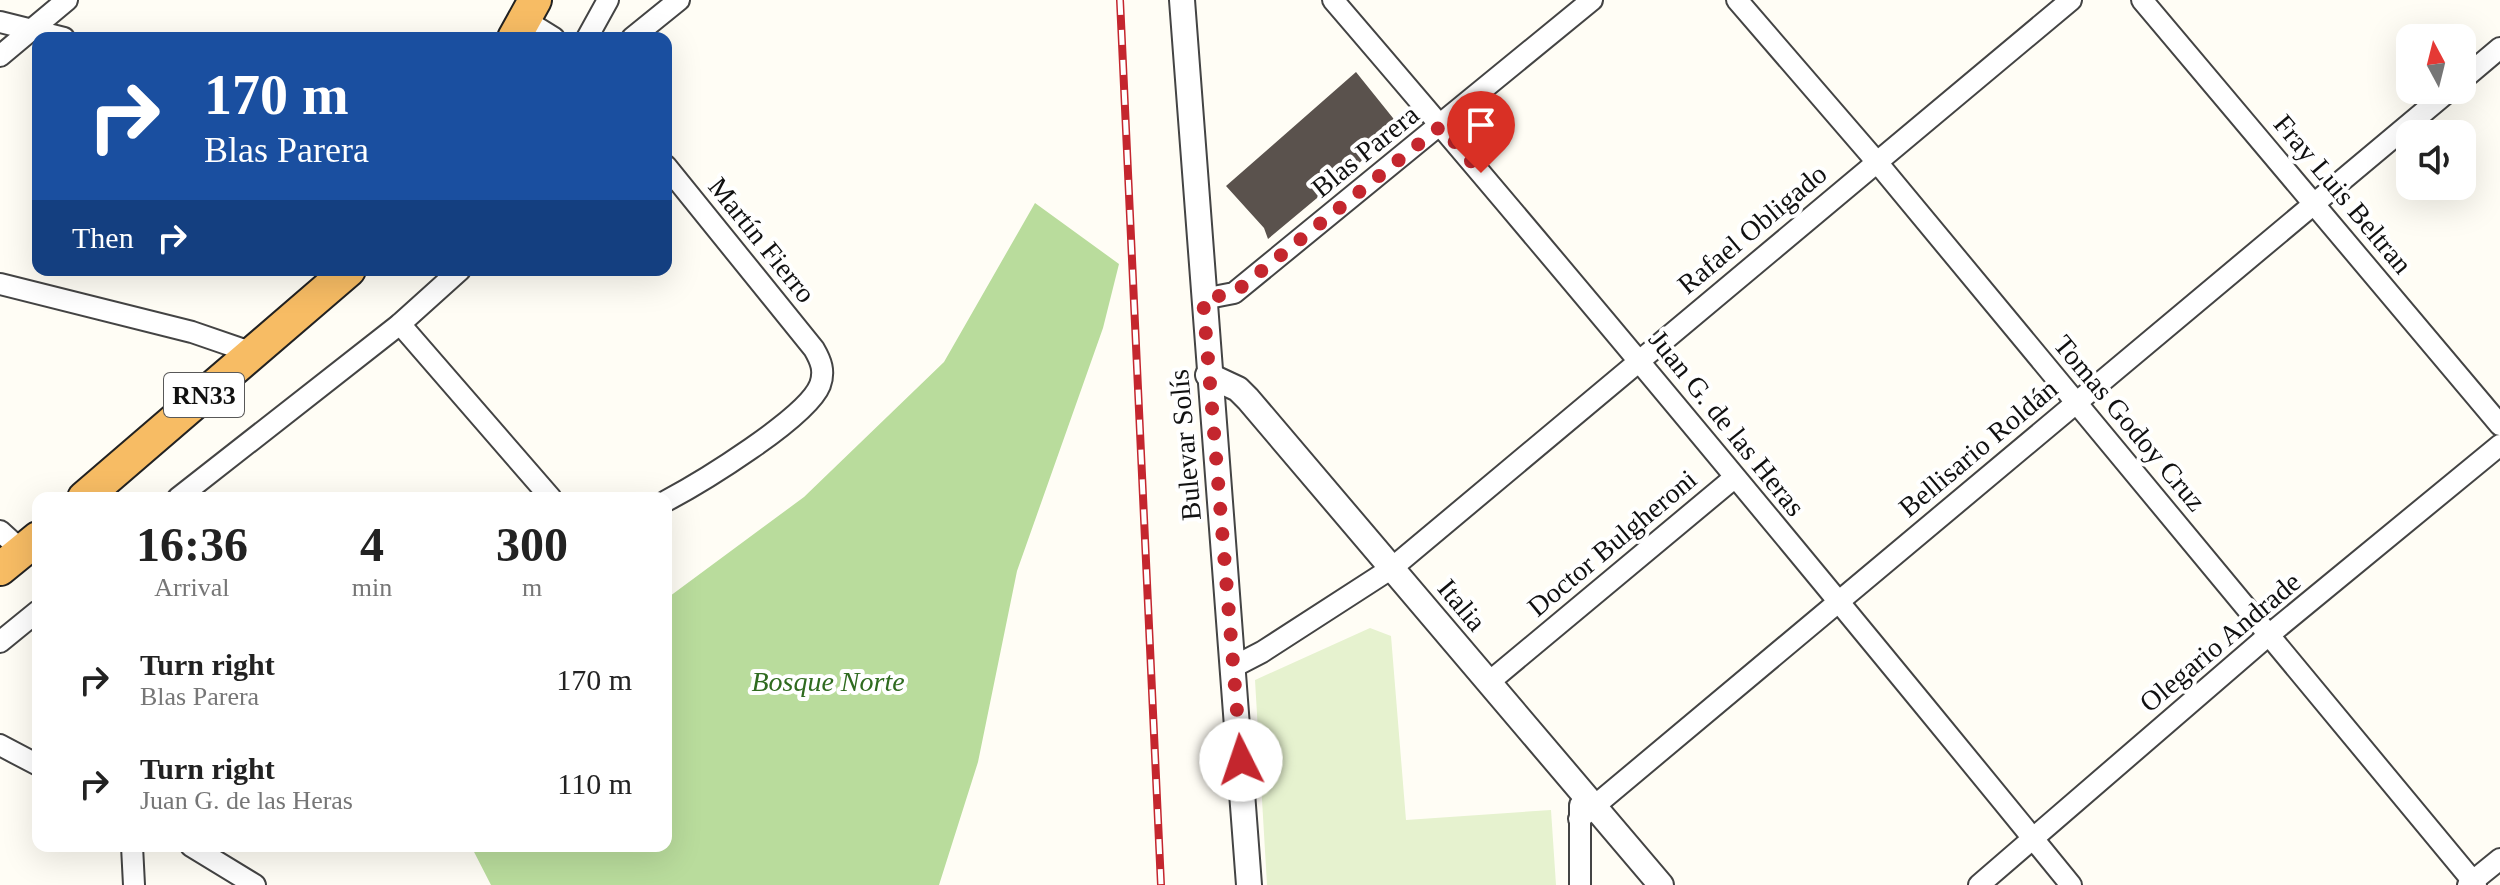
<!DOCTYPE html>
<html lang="en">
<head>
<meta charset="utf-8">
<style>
  :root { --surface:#fff; --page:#f2f2f2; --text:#222; --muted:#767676 }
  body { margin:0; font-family:Georgia,serif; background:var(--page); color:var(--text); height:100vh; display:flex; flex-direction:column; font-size:30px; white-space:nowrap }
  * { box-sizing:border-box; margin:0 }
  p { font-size:26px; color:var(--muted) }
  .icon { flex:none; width:44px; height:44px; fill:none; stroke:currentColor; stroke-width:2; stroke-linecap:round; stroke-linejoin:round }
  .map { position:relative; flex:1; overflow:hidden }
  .side { position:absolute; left:32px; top:492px; width:640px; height:360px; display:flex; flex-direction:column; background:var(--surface); border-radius:16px; box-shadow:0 8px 32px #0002 }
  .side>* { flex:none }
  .top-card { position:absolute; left:32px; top:32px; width:640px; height:244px; border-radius:16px; box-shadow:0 8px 32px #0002; background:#1a4fa0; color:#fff; overflow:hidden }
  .needle { width:52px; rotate:353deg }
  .controls { position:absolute; left:2396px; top:24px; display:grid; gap:16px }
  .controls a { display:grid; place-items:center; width:80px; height:80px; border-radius:16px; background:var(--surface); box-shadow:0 8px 32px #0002; font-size:40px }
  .pin { position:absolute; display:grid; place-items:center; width:68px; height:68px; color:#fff; margin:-82px -34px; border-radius:50% 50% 50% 0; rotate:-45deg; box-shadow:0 0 8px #0007 }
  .pin .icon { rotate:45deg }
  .me { position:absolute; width:88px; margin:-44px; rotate:356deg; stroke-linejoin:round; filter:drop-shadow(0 0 6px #0008) }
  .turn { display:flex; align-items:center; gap:28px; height:168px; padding:0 40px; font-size:36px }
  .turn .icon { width:104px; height:104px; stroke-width:2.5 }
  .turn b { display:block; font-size:56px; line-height:68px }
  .then { display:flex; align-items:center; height:76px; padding:0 40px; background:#0003; gap:16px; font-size:30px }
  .eta { display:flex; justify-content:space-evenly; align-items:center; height:136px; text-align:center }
  .eta b { font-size:48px; font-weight:600; line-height:56px }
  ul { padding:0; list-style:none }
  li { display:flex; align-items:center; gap:24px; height:104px; padding:0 40px }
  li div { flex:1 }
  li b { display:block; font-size:30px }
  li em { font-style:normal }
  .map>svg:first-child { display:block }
  .forest { fill:#b9dc9c }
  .pitch { fill:#e6f2cf }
  .building { fill:#5a524d }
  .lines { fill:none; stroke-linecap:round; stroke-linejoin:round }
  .minor-casing { stroke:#444; stroke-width:24 }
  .tertiary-casing { stroke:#444; stroke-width:28 }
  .trunk-casing { stroke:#222; stroke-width:36 }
  .minor { stroke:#fff; stroke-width:20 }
  .tertiary { stroke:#fff; stroke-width:24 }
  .trunk { stroke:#f7bc64; stroke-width:32 }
  .rail-casing { stroke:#c4262e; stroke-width:8 }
  .rail { stroke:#fff; stroke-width:5; stroke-dasharray:15; stroke-linecap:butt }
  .route { stroke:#c4262e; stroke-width:14; stroke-dasharray:0 25.2 }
  .labels { text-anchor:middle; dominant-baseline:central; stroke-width:8; stroke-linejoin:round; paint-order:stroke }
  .shield { fill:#fff; stroke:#585858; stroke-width:2 }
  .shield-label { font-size:26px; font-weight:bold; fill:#111 }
  .street-label { font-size:28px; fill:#111; stroke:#fff }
  .park-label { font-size:28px; font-style:italic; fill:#2f6b1f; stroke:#fff }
</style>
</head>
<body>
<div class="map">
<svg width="2500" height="885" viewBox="0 0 2500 885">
  <rect width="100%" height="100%" fill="#fffdf5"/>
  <!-- forest -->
  <polygon class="forest" points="1035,203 1119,264 1103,328 1017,571 978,762 939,885 491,885 471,846 666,846 666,599 804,497 944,362"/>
  <!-- pitch -->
  <polygon class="pitch" points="1370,628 1391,636 1406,820 1551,810 1556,885 1267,885 1255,680"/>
  <!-- building -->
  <polygon class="building" points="1356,72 1401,128 1268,239 1264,228 1226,186"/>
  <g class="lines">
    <defs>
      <g id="minor">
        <path d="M 1333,0 C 1583,291 1828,587 2071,885"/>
        <polyline points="1737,0 1876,161 2476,885"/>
        <polyline points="2142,0 2500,425"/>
        <polyline points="525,20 554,38"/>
        <polyline points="0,22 64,38"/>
        <polyline points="587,38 608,0"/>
        <polyline points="632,38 679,0"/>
        <polyline points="0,56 67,0"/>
        <polyline points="2462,80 2500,48"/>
        <path d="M 666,166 L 814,349 C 821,361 825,371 820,385 C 807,418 700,483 666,501"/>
        <polyline points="0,284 192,332 253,353"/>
        <polyline points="1203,299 1234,293 1592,0"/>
        <polyline points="400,324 551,498"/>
        <polyline points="178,498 400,324 460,270"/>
        <polyline points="0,531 22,551"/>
        <polyline points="0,642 38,611"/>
        <polyline points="1235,666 1262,652 1392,568 2071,0"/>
        <polyline points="1488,683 1734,478"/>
        <polyline points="0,745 38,765"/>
        <polyline points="1580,805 1580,885"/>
        <polyline points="1579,819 2450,90"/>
        <polyline points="132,846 134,885"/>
        <polyline points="191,846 255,885"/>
        <polyline points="1979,885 2270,634 2500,445"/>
        <polyline points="2468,885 2500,859"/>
      </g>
      <g id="tertiary">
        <polyline points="1182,0 1249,885"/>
        <polyline points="1208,375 1238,389 1248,399 1661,885"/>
      </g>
      <g id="trunk">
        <polyline points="514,38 535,0"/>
        <polyline points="84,498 349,270"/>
        <polyline points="0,569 38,538"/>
      </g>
    </defs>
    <!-- minor casing -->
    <use href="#minor" class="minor-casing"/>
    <!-- tertiary casing -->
    <use href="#tertiary" class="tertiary-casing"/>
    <!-- trunk casing -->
    <use href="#trunk" class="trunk-casing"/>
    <!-- minor -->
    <use href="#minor" class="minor"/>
    <!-- tertiary -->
    <use href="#tertiary" class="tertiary"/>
    <!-- trunk -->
    <use href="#trunk" class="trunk"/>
    <defs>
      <polyline id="rail" points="1120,0 1161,885"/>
    </defs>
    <!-- rail casing -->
    <use href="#rail" class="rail-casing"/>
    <!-- rail -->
    <use href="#rail" class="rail"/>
  </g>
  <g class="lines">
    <!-- route -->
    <polyline class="route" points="1241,760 1203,299 1234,293 1441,126 1481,173"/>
  </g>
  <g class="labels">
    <!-- shield labels -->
    <rect class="shield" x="164" y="373" width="80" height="44" rx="6"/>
    <g class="shield-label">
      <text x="204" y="395">RN33</text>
    </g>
    <!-- street labels -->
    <g class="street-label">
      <text transform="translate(1365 151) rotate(-39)">Blas Parera</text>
      <text transform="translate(2343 194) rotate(50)">Fray Luis Beltran</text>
      <text transform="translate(1752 229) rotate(-40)">Rafael Obligado</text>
      <text transform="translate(762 240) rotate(51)">Martín Fierro</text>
      <text transform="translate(1727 423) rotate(51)">Juan G. de las Heras</text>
      <text transform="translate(2130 423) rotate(50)">Tomas Godoy Cruz</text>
      <text transform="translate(1185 445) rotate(-95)">Bulevar Solís</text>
      <text transform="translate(1978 448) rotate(-40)">Bellisario Roldán</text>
      <text transform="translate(1612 543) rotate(-40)">Doctor Bulgheroni</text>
      <text transform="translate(1462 605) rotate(50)">Italia</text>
      <text transform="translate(2220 642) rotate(-40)">Olegario Andrade</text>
    </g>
    <!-- park labels -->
    <g class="park-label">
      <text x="828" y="681">Bosque Norte</text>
    </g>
  </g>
</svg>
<div class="controls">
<a><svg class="needle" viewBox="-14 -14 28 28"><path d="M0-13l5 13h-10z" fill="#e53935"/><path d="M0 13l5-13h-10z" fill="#767676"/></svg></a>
<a><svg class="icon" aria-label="sound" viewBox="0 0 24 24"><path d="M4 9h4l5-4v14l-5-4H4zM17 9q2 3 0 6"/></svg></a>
</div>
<div class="pin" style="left:1481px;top:173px;background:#d93025"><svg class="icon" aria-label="arrive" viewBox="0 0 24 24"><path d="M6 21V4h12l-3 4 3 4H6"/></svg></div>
<svg class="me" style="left:1241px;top:760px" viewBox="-20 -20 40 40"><circle r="19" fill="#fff"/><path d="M0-13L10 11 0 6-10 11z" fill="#c4262e"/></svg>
<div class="top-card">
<div class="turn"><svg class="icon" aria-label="right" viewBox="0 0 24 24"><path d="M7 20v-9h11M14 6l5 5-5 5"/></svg><div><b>170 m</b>Blas Parera</div></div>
<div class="then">Then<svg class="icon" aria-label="right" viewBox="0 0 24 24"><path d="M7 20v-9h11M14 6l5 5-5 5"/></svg></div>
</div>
<section class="side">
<div class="eta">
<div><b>16:36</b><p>Arrival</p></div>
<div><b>4</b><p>min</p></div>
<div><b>300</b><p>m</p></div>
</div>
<ul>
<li><svg class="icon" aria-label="right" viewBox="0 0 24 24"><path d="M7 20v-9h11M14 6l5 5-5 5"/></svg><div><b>Turn right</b><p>Blas Parera</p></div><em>170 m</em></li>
<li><svg class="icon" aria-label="right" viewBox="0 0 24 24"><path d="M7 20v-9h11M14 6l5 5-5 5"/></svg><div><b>Turn right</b><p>Juan G. de las Heras</p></div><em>110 m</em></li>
</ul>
</section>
</div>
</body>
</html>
